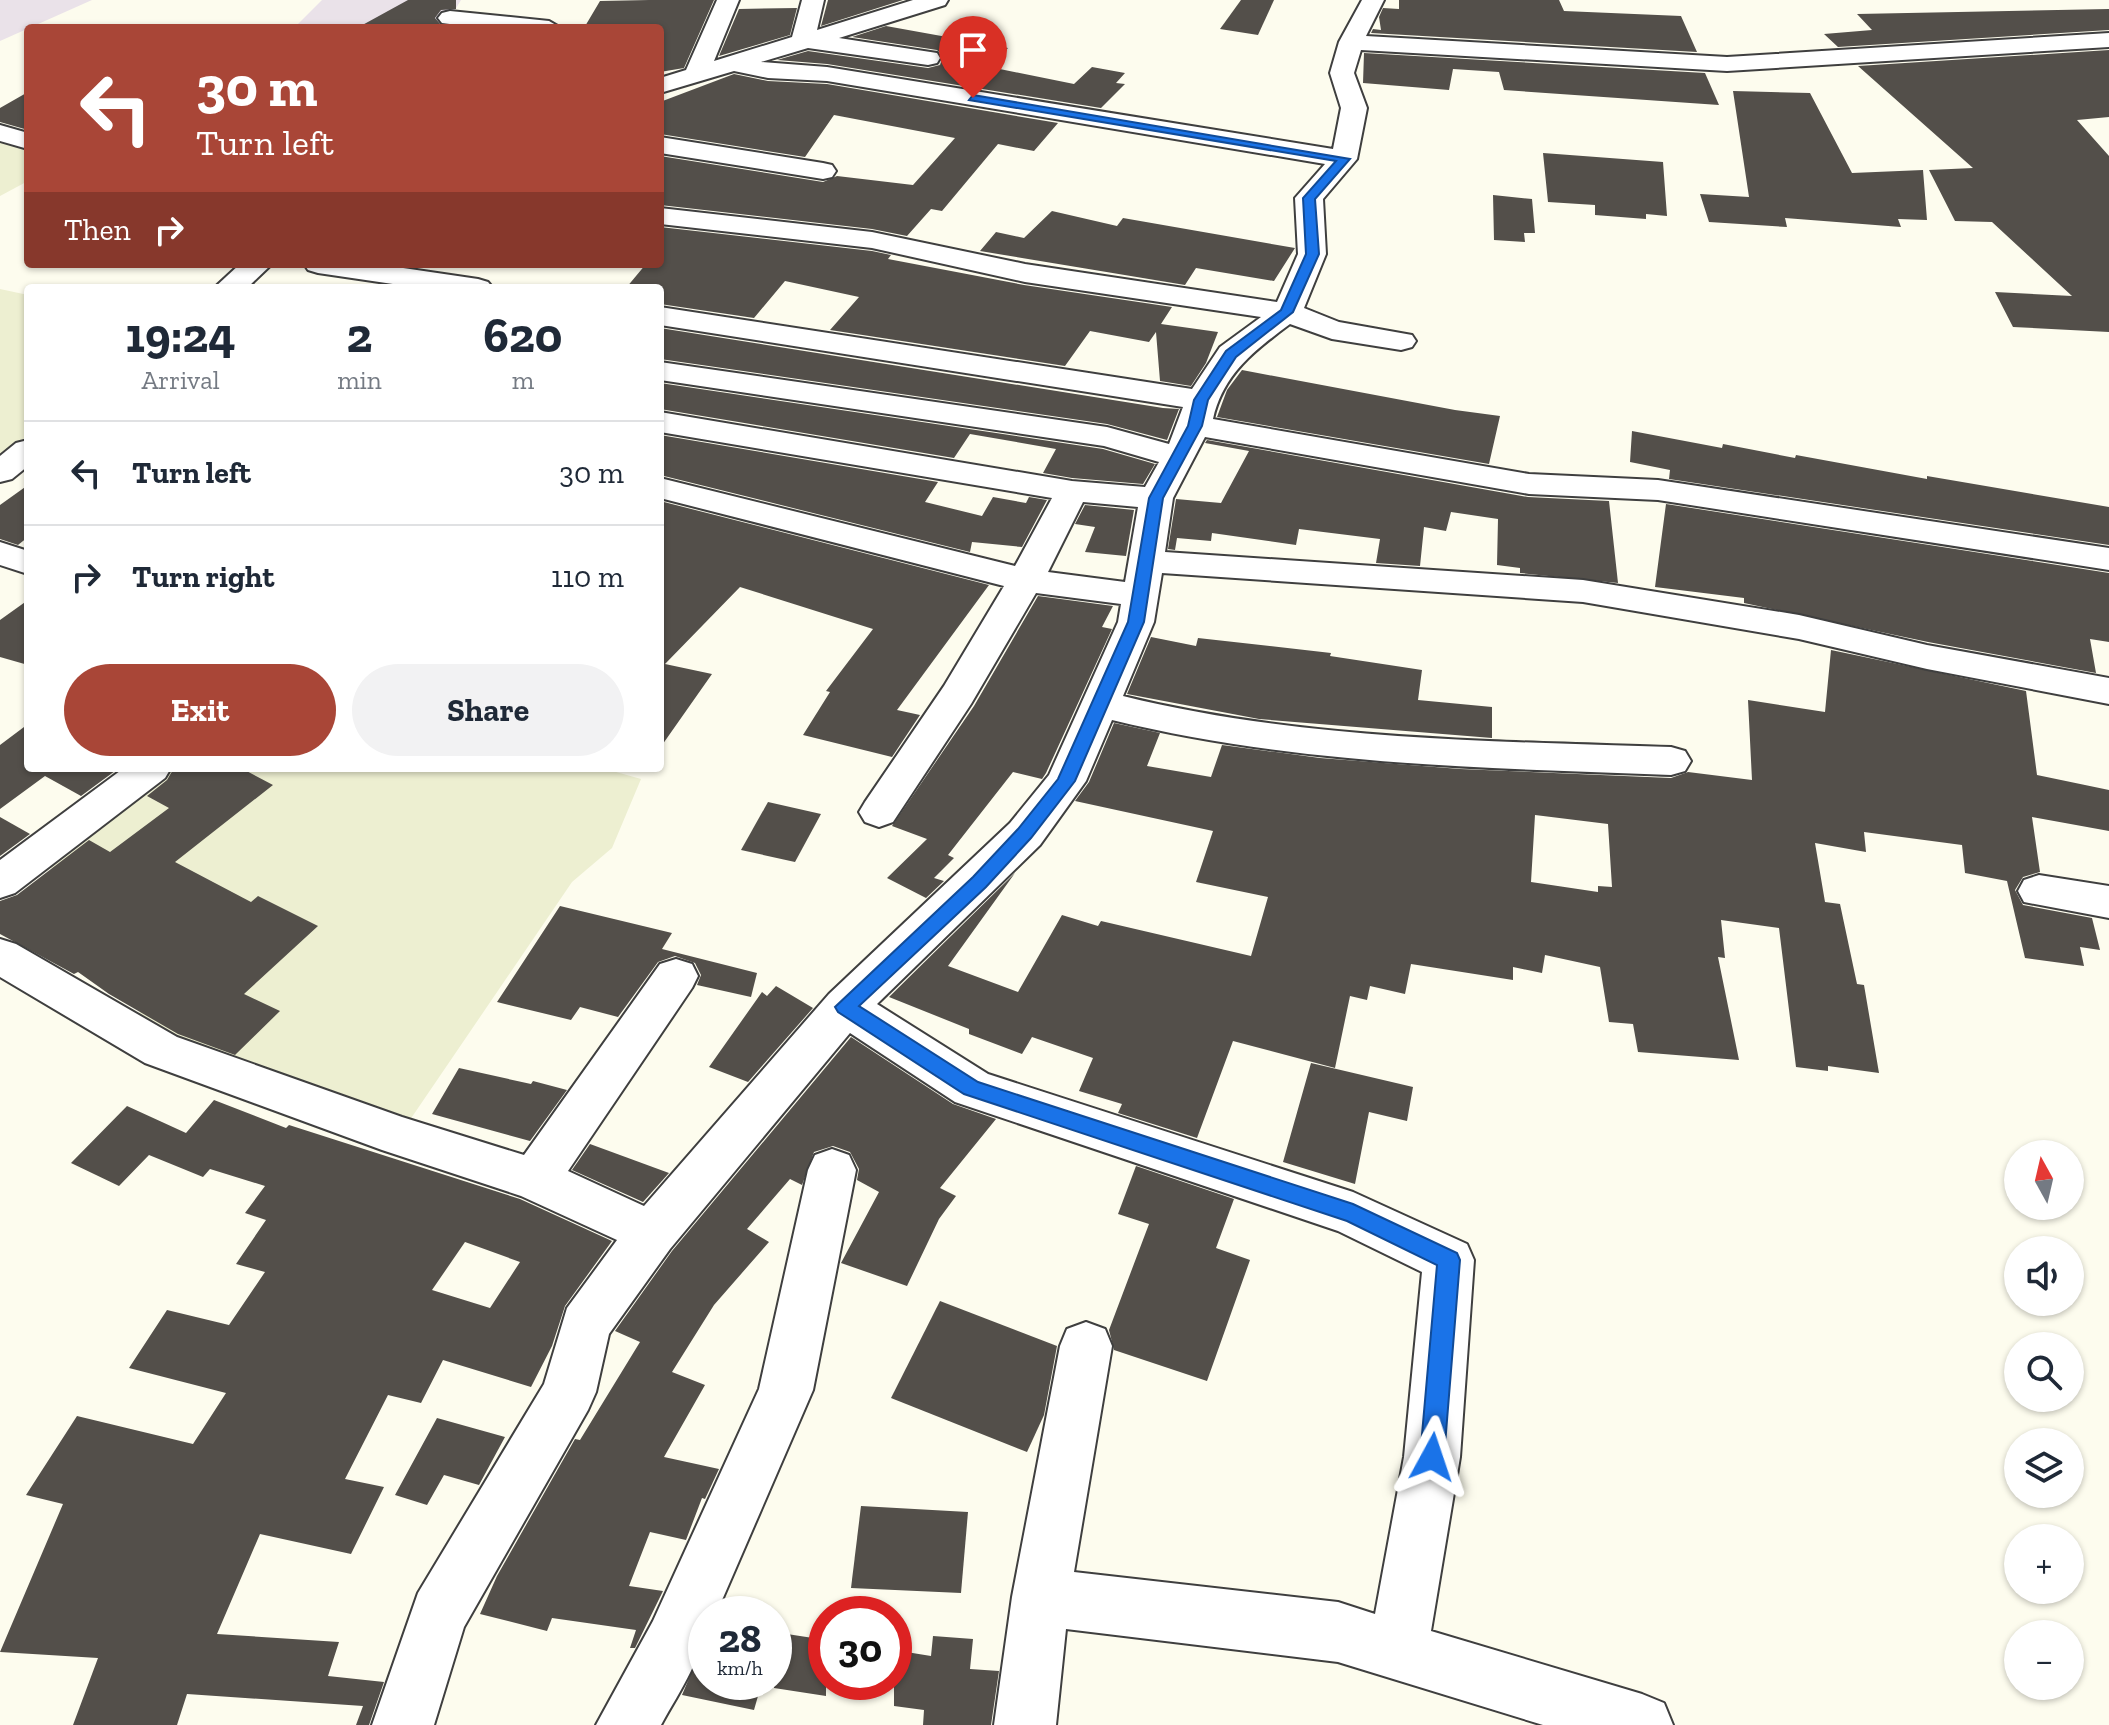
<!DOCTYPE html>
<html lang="en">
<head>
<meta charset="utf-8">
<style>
  :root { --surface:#fff; --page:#f2f2f3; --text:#1f2937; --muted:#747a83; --line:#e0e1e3; --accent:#a94637 }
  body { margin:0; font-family:"Zilla Slab",serif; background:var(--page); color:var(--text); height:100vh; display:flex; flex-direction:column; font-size:30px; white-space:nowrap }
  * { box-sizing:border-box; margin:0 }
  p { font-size:26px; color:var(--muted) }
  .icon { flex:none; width:44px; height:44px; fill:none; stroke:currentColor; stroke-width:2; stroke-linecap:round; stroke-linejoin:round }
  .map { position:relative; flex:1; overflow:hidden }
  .drawer { position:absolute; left:24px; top:284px; width:640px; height:488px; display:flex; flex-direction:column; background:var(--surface); border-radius:8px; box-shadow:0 2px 6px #0004 }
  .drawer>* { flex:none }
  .hud { position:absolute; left:24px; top:24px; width:640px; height:244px; border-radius:8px; box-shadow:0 2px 6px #0004; background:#a94637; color:#fff; overflow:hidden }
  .needle { width:52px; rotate:352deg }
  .fabs { position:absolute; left:2004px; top:1140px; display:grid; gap:16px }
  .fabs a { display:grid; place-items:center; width:80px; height:80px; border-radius:50%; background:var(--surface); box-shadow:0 2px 6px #0004; font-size:40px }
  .speed { position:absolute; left:688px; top:1596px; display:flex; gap:16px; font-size:40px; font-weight:700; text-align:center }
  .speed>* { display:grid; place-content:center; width:104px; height:104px; border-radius:50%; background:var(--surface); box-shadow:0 2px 6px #0004; line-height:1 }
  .speed small { font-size:20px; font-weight:400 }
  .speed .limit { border:12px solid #d22; background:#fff; color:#111 }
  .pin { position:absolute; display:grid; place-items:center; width:68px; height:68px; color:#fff; margin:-82px -34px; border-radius:50% 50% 50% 0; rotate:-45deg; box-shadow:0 0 8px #0007 }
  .pin .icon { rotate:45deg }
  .me { position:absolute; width:88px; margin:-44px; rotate:5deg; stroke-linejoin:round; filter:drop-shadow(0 0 6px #0008) }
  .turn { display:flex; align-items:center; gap:28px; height:168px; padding:0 40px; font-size:36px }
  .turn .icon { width:104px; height:104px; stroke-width:2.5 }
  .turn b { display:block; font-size:56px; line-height:68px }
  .then { display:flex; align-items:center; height:76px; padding:0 40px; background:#0003; gap:16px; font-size:30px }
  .eta { display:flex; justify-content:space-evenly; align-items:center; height:136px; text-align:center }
  .eta b { font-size:48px; font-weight:700; line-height:56px }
  .action { display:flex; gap:16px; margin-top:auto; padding:16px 40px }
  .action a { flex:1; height:92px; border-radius:48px; background:var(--accent); color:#fff; font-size:32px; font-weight:700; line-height:92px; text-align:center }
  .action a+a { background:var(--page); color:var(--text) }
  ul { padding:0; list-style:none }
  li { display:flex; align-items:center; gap:24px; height:104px; padding:0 40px; border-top:2px solid var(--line) }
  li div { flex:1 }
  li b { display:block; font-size:30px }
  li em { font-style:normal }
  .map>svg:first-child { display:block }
  .industrial { fill:#eae2e9 }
  .farmland { fill:#edefd1 }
  .building { fill:#534f4a; fill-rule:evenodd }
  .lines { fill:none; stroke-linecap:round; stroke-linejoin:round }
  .minor-casing { stroke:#3f3f3f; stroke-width:4 }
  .minor { fill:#fff; fill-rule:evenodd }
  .route { fill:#1a73e8; stroke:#114b97; stroke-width:2 }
</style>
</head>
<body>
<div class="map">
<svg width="2109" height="1725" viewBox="0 0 2109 1725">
  <rect width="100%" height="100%" fill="#fdfcee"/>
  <!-- industrial -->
  <g class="industrial">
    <polygon points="0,0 92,0 0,41"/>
    <polygon points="322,0 461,0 450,18 451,28 294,28"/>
  </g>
  <!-- farmland -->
  <g class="farmland">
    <polygon points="0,133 28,141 28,181 0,196"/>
    <polygon points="0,289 28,295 28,450 0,472"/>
    <polygon points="155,768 602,768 641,779 612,848 572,882 399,1136 120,1028 197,967 39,860"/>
  </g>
  <!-- building -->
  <g class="building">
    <polygon points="408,0 456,0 456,9 441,10 435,18 442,26 456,28 357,28"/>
    <polygon points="649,0 714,0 684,68 660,72 660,28 584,28 600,1"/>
    <polygon points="828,0 903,0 821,26"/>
    <polygon points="1241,0 1274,0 1258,35 1220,29"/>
    <polygon points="1399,0 1559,0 1564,11 1681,16 1697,52 1371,33 1373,29 1381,30 1379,17 1383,8 1399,9"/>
    <polygon points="797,8 790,35 719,56 739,9"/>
    <polygon points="2109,9 2109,30 1838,47 1824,34 1872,30 1857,14"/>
    <polygon points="886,26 1008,48 990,67 1074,84 1092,67 1125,73 1116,83 1125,84 1101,108 827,64 777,60 808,51 928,68 940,65 943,56 937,50 852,37"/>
    <polygon points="2109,50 2109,117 2077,120 2109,156 2109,332 2013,327 1995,292 2072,296 1992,222 1955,221 1929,170 1973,168 1858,66"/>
    <polygon points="1364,53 1705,73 1719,105 1504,90 1499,72 1453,69 1449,90 1363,83"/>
    <polygon points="734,74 768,81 827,84 1058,123 1034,151 998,144 942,211 931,209 907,236 872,229 660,205 660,156 823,182 837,176 913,185 955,138 834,115 805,157 660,134 660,102"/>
    <polygon points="1733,91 1810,93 1852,173 1923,170 1927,220 1898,219 1901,227 1785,218 1787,227 1709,222 1700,194 1749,197"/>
    <polygon points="28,92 28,130 0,122 0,108"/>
    <polygon points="1543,153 1663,162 1667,216 1646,214 1646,219 1595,215 1595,205 1548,202"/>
    <polygon points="1493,195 1532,199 1535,233 1524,233 1525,242 1494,240"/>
    <polygon points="1052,211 1117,226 1123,218 1295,248 1274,281 1196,268 1185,285 980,251 996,232 1024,238"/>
    <polygon points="660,227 872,251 891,255 888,259 1024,285 1172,307 1161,324 1218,332 1206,363 1191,386 1160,381 1156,332 1149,342 1090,331 1065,366 830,330 859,297 785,281 754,318 660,304 660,288 626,288 646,264 660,264"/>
    <polygon points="660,328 1163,408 1179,409 1167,440 1107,424 660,359"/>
    <polygon points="1242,370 1455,410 1500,416 1489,464 1217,417 1227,390"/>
    <polygon points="660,383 1103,449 1155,464 1143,484 1072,478 1043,473 1056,449 970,434 954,458 660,409"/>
    <polygon points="1632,431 1722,448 1723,444 1795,458 1796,455 1927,479 1927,476 2109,507 2109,545 1669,479 1670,470 1630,462"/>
    <polygon points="660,435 938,482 925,502 982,516 993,497 1026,503 1029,497 1047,500 1022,547 972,542 970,552 660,475"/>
    <polygon points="1207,440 1528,497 1609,501 1618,583 1520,573 1520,568 1497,565 1498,519 1451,512 1446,531 1424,527 1420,566 1376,563 1380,539 1299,529 1296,545 1212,533 1211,541 1177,538 1175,550 1168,549 1176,499 1221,503 1249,451 1205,443"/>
    <polygon points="28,485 28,537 18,545 0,539 0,505"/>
    <polygon points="660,501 989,585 897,710 920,715 892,757 803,735 830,692 826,691 873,629 740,587 665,664 712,674 660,748"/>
    <polygon points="1666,504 2109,573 2109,642 2090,639 2096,673 1928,642 1744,603 1744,598 1655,587"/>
    <polygon points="1085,505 1134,510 1126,556 1085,552 1095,527 1075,524"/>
    <polygon points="1038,596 1113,606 1102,627 1112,629 1046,773 1042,779 1013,772 948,855 954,858 934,878 944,881 926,898 887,878 927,839 892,826 974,706"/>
    <polygon points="28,600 28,665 0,657 0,620"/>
    <polygon points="1151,637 1196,646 1198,638 1331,653 1330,656 1422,670 1418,700 1492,707 1492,738 1259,719 1127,694"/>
    <path d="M 1831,650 L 2026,691 L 2037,775 L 2109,790 L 2109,831 L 2032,817 L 2040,872 L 2023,877 L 2015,890 L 2023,905 L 2092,918 L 2100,950 L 2080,947 L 2084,966 L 2025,958 L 2007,881 L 1965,873 L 1962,845 L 1864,832 L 1866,852 L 1815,843 L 1825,902 L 1840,904 L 1857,984 L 1864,985 L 1879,1073 L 1828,1066 L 1828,1071 L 1796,1067 L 1779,928 L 1721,920 L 1725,958 L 1718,957 L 1739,1060 L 1638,1052 L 1633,1024 L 1609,1022 L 1600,967 L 1545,955 L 1542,973 L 1513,967 L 1513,980 L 1411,964 L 1405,994 L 1370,986 L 1367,1000 L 1350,996 L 1335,1068 L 1233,1041 L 1197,1138 L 1118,1113 L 1122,1104 L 1079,1091 L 1093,1058 L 1032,1037 L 1022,1054 L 969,1034 L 969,1029 L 889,997 L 1015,873 L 948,966 L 1018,992 L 1062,915 L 1098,926 L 1101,921 L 1251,956 L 1268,897 L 1196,882 L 1213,831 L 1075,801 L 1089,782 L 1114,723 L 1160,733 L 1147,766 L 1211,777 L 1222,745 L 1320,758 L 1460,769 L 1671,778 L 1688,772 L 1752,780 L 1748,700 L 1825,712 ZM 1535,815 L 1608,824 L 1612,887 L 1598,886 L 1598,892 L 1531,882 Z"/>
    <polygon points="28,724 28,768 119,768 81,796 45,776 0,809 0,745"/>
    <polygon points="174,768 241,768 273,785 175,862 251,902 258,896 318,926 244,994 280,1011 235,1055 178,1034 109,994 78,972 74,974 0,934 0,901 17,895 89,840 110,852 169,808 147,796 167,780"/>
    <polygon points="768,802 821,814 795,862 741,850"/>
    <polygon points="0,817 30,834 0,856"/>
    <polygon points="560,906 672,933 662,949 757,973 751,997 697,985 701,975 695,963 675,956 658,962 618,1017 580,1007 571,1020 497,1002"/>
    <polygon points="776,986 813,1008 748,1082 709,1067 762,992 767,996"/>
    <polygon points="851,1037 953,1104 996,1119 940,1188 956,1196 939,1219 907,1286 841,1263 879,1192 857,1180 859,1169 850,1152 833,1146 814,1152 802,1185 790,1179 747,1229 769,1242 714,1305 672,1372 705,1385 664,1457 719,1469 705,1499 702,1498 686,1540 650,1532 629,1586 663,1591 635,1648 630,1648 636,1630 552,1618 547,1631 480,1614 497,1576 575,1439 580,1440 640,1342 615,1331 672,1251"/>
    <polygon points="1311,1063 1413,1087 1407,1121 1369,1112 1355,1184 1283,1162"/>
    <polygon points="459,1068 531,1084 533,1081 567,1090 530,1141 432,1114"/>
    <path d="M 214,1100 L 286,1128 L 289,1125 L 520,1199 L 612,1241 L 565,1306 L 552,1346 L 531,1387 L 443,1360 L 421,1403 L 388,1395 L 345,1479 L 384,1487 L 351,1554 L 260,1534 L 217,1634 L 339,1642 L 328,1676 L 384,1682 L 369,1725 L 356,1725 L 363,1706 L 187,1694 L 177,1725 L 73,1725 L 98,1658 L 0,1652 L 63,1504 L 26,1495 L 77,1416 L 193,1444 L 226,1393 L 129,1368 L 167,1310 L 229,1325 L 265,1272 L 236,1264 L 266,1220 L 245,1213 L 265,1186 L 210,1169 L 203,1177 L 149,1155 L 119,1186 L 71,1163 L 127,1106 L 186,1133 ZM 465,1242 L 520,1262 L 490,1308 L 432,1290 Z"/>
    <polygon points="590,1144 669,1173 643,1202 572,1170"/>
    <polygon points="1136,1166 1234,1199 1216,1248 1250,1260 1207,1381 1114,1350 1109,1330 1149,1224 1118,1214"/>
    <polygon points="940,1301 1057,1346 1044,1415 1027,1452 891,1398"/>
    <polygon points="437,1418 505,1437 479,1485 444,1475 427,1505 395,1495"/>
    <polygon points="861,1506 968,1512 961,1593 851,1588"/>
    <polygon points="774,1632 826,1640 826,1696 774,1688"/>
    <polygon points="933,1636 973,1639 970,1669 999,1671 991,1725 923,1725 924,1710 894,1706 894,1650 931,1656"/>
    <polygon points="706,1638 706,1682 762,1682 754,1710 682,1695"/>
  </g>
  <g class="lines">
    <defs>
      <g id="minor">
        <path d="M 717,0 L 739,0 L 714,61 L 792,37 L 802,0 L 824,0 L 817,30 L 913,0 L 948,0 L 945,5 L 839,38 L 937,53 L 940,58 L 937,63 L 928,65 L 808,48 L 761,62 L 827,67 L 1333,149 L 1341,108 L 1330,73 L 1339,42 L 1362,0 L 1384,0 L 1366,36 L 1727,57 L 2109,33 L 2109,47 L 1727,71 L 1361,50 L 1354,73 L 1367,108 L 1357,159 L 1323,199 L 1326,254 L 1304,308 L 1339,322 L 1412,335 L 1416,341 L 1412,347 L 1401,350 L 1332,339 L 1290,324 C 1255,350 1223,374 1213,419 L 1529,474 L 1658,480 L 2109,548 L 2109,570 L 1658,500 L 1529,494 L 1205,437 L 1173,498 L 1165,552 L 1583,580 L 1799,615 L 1927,645 L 2109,678 L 2109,704 L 1927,669 L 1799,639 L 1583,602 L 1162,573 L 1154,622 L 1123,696 C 1302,740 1487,741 1671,747 L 1685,751 L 1691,761 L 1685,771 L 1671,775 C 1483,768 1296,765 1112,720 L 1086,781 L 1040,845 L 877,1004 L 988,1074 L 1353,1192 L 1467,1244 L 1474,1260 L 1460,1457 L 1431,1631 L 1642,1694 L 1664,1703 L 1673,1725 L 1543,1725 L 1338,1662 L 1066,1629 L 1056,1725 L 994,1725 L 1012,1597 L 1060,1346 L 1067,1329 L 1086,1322 L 1105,1329 L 1112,1346 L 1074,1572 L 1338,1602 L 1375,1614 L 1404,1457 L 1422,1272 L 1338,1231 L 955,1102 L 850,1033 L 670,1249 L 609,1334 L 596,1392 L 588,1410 L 464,1627 L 434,1725 L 372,1725 L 418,1593 L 544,1384 L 567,1308 L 617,1240 L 521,1196 L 382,1150 L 145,1063 L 0,977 L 0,939 L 16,944 L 177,1037 L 402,1117 L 524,1155 L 660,964 L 676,959 L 692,964 L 698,976 L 692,988 L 568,1171 L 644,1206 L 829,994 L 1010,823 L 1049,775 L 1118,622 L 1121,604 L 1036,593 L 971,704 L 893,822 L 879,827 L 865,822 L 859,812 L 865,802 L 944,686 L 1004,586 L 660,498 L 660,478 L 1015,566 L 1052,498 L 660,432 L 660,412 L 1072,481 L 1145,487 L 1159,462 L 1104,446 L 660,380 L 660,362 L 1107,427 L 1169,444 L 1183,407 L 660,325 L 660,307 L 1192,389 L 1220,347 L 1261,317 L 1025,282 L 872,248 L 660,224 L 660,208 L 872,232 L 1025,264 L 1277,302 L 1298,254 L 1295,198 L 1325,164 L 827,81 L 768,78 L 734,71 L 660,93 L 660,78 L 686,70 ZM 1083,502 L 1138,507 L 1125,582 L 1048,572 Z"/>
        <polygon points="450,11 549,21 561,28 480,28 442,23 438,18 442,13"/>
        <polygon points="0,125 28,133 28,149 0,141"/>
        <polygon points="660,137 823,163 832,165 836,171 832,177 823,179 660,153"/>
        <polygon points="240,264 272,264 247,288 214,288"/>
        <polygon points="304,264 376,264 478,279 488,282 493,288 420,288 318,273 308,270"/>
        <polygon points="28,440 28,466 12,479 0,482 0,456 16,443"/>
        <polygon points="0,542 28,551 28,574 0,565"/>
        <polygon points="124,768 171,768 165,778 15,893 0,898 0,860"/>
        <polygon points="2039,875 2109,886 2109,918 2024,902 2018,891 2024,880"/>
        <path d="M 832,1149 L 849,1155 L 856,1170 L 813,1390 L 716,1614 L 706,1614 C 706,1655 680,1690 661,1725 L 596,1725 L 653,1621 L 759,1389 L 808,1170 L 815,1155 Z"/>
      </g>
    </defs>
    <!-- minor casing -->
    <use href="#minor" class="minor-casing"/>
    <!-- minor -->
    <use href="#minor" class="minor"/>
  </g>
  <!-- route -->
  <polygon class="route" points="973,95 1350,159 1315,199 1319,254 1293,312 1236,357 1208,400 1202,426 1163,498 1144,622 1075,781 1031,838 986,887 859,1006 978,1082 1353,1204 1457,1253 1460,1260 1444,1457 1441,1466 1432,1469 1424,1466 1420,1457 1437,1265 1347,1221 964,1094 838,1012 835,1007 973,877 1018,829 1058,779 1128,622 1149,498 1188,426 1194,400 1226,351 1281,310 1306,254 1303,198 1336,161 969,100"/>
</svg>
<div class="fabs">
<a><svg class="needle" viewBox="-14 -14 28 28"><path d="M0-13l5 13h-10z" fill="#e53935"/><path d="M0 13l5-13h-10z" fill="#747a83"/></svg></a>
<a><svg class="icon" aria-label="sound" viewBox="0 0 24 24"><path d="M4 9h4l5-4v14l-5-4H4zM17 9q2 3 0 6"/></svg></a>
<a><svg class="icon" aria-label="search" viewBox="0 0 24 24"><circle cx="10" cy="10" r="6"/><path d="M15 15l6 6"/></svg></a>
<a><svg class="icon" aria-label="layers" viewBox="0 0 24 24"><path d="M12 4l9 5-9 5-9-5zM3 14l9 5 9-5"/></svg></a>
<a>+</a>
<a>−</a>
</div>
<div class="speed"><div>28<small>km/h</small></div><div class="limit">30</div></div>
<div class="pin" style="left:973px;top:98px;background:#d93025"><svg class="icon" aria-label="arrive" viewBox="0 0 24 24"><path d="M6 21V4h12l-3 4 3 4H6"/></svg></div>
<svg class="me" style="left:1432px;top:1457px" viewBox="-20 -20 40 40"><path d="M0-17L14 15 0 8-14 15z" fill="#1a73e8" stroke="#fff" stroke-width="4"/></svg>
<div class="hud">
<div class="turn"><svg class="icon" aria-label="left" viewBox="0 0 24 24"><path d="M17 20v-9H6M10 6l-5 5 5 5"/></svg><div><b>30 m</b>Turn left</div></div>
<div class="then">Then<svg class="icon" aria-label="right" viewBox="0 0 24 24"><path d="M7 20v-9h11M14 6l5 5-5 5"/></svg></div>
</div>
<section class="drawer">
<div class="eta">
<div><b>19:24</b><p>Arrival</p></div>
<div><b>2</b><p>min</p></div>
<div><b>620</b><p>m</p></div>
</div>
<ul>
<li><svg class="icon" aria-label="left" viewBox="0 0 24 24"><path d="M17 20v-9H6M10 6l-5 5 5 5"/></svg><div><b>Turn left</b></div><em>30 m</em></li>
<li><svg class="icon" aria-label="right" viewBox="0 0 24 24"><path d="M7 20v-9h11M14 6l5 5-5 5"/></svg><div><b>Turn right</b></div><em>110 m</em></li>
</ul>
<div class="action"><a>Exit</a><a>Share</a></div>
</section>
</div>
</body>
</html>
